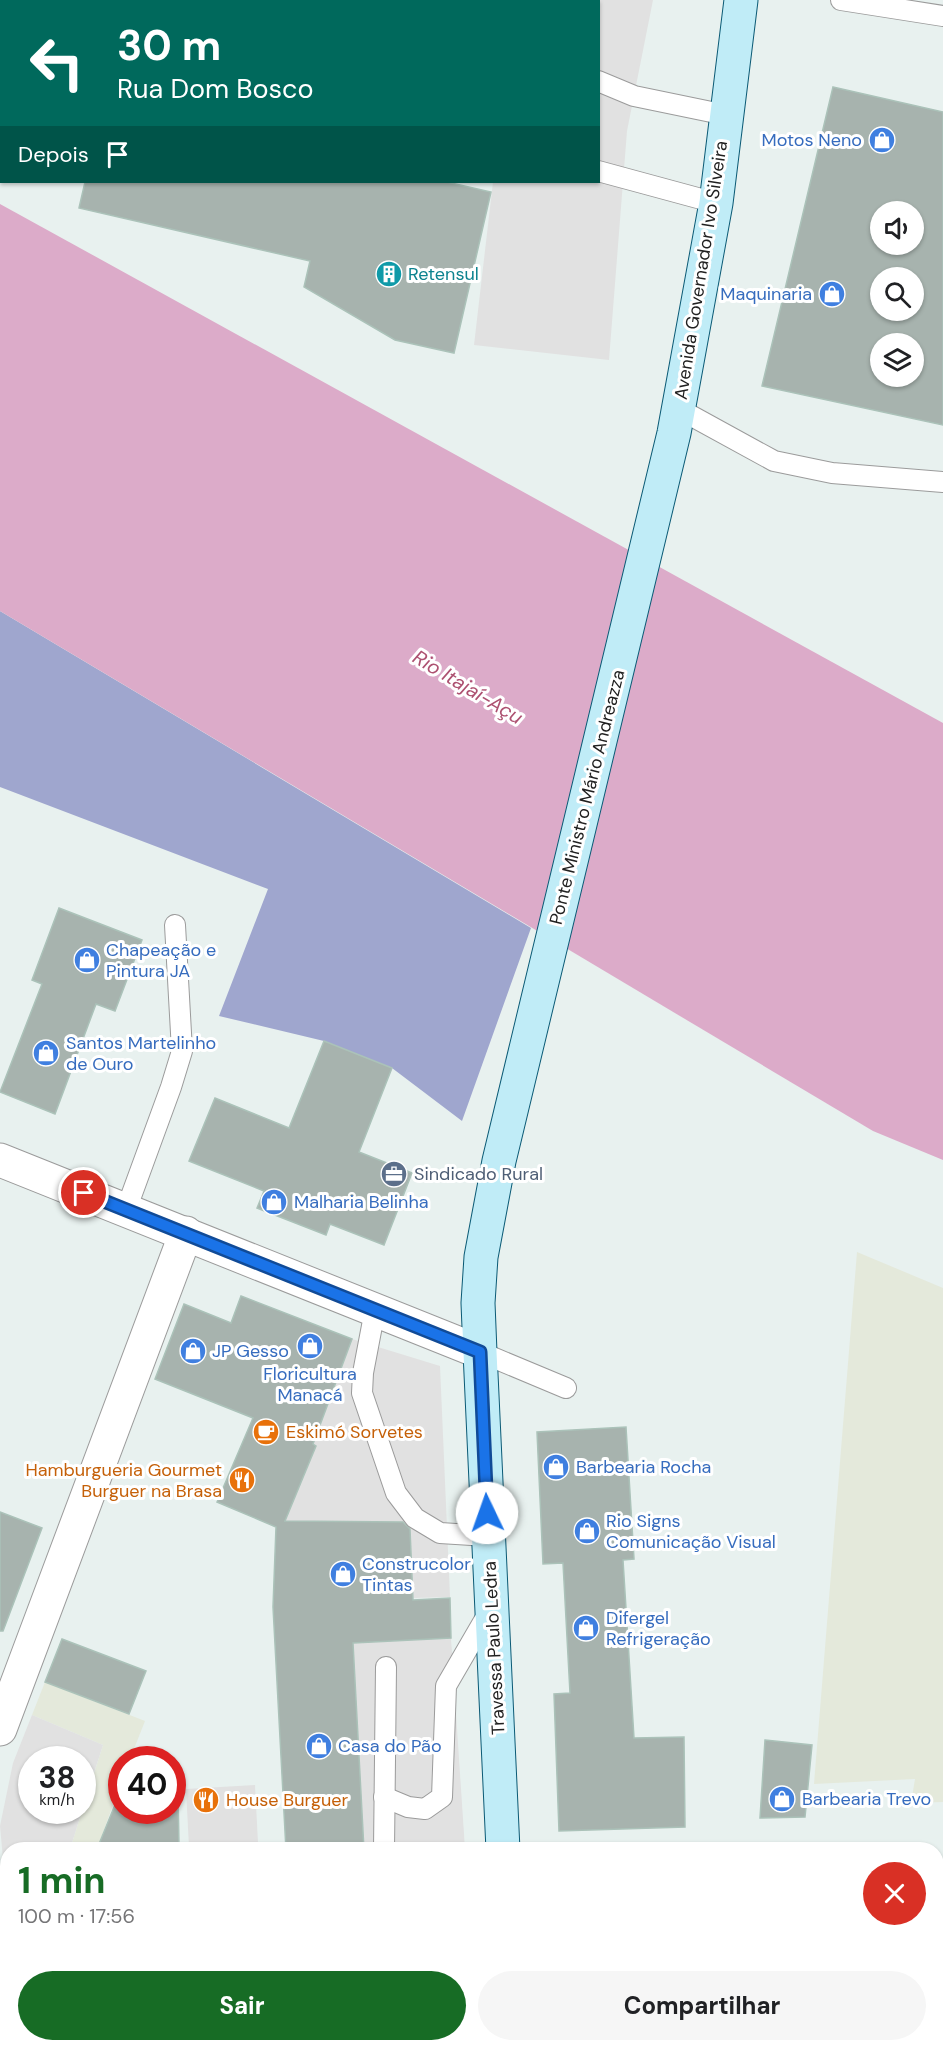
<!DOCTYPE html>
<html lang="pt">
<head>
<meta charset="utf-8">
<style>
  :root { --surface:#fff; --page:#f6f6f6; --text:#202124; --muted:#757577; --accent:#176c25 }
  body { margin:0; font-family:"DM Sans",sans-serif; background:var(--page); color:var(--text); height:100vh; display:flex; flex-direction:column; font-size:22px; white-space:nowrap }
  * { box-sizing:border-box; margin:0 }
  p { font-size:20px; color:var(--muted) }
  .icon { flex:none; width:33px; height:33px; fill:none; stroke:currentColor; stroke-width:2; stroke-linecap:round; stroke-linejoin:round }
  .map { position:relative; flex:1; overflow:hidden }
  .details { position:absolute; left:0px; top:1842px; width:944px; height:210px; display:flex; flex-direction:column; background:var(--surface); border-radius:24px 24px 0 0; box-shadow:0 2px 4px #0004 }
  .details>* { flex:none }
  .top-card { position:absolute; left:0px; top:0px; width:600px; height:183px; box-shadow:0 2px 4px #0004; background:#00695c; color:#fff; overflow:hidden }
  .tools { position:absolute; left:870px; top:201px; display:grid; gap:12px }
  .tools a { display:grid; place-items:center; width:54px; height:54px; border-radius:50%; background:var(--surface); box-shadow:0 2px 4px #0004; font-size:30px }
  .speed { position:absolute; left:18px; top:1746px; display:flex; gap:12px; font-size:30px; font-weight:700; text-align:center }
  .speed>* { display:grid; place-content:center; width:78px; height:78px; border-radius:50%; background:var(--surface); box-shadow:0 2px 4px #0004; line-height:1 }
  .speed small { font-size:15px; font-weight:400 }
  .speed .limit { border:9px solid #d22; background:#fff; color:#111 }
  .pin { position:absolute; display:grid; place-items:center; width:51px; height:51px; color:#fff; margin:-26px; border:3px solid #fff; border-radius:50%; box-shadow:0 2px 6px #0007 }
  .me { position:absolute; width:66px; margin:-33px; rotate:357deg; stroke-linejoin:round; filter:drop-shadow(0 0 4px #0008) }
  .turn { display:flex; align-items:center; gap:21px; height:126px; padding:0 18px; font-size:27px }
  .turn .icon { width:78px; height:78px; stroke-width:2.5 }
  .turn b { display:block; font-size:42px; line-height:51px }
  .then { display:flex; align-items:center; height:57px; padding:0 18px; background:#0003; gap:12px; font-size:22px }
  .round { display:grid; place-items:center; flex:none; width:63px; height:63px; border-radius:32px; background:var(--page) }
  .head { display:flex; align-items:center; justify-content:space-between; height:102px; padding:0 18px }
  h1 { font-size:36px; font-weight:700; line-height:45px; color:var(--accent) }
  .action { display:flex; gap:12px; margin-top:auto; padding:12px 18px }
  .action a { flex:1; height:69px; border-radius:36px; background:var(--accent); color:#fff; font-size:24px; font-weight:700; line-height:69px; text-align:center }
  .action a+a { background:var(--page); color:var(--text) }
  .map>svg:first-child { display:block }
  .industrial { fill:#e4e9db }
  .forest { fill:#9fa6ce }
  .parking { fill:#e1e1e1 }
  .water { fill:#dcabc9 }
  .building { fill:#a7b3ae; stroke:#abc2b9; stroke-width:1.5; fill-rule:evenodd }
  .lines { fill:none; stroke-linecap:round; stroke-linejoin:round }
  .lane-casing { stroke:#9b9b9b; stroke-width:22 }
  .street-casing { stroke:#9b9b9b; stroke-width:35 }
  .secondary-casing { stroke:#0b5a75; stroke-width:35 }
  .path { stroke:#77f397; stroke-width:4; stroke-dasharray:3 3; stroke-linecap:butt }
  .lane { stroke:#fff; stroke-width:20 }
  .street { stroke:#fff; stroke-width:33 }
  .secondary { stroke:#c0ecf7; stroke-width:33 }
  .route-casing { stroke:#114b97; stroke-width:15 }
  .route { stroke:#1a73e8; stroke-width:10 }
  .labels { text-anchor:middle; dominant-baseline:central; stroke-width:6; stroke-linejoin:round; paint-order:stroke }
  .shop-label { font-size:18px; fill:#366cbe; stroke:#fff; text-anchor:start }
  .street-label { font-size:18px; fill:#212121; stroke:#fff }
  .culture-label { font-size:18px; fill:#0d838f; stroke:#fff; text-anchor:start }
  .service-label { font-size:18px; fill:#4e5e75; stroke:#fff; text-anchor:start }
  .food-label { font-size:18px; fill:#c56008; stroke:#fff; text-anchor:start }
  .water-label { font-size:20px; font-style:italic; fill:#ad5171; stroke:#fff }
</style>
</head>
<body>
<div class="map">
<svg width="943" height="2052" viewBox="0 0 943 2052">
  <rect width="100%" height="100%" fill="#e8f1ef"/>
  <!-- industrial -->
  <g class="industrial">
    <polygon points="857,1252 943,1288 943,1802 911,1803 915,1779 814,1784"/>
    <polygon points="45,1682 145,1721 130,1759 122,1760 121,1783 97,1849 70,1849 103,1745 32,1715"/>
  </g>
  <!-- forest -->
  <polygon class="forest" points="0,611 531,928 462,1121 392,1068 324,1041 219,1016 268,889 0,787"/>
  <!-- parking -->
  <g class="parking">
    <polygon points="495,0 653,0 627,131 609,360 474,345 493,182 598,182 598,2 494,1"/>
    <polygon points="352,1339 440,1366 450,1597 413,1598 409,1522 342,1521 281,1529 316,1446 313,1444"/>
    <polygon points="451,1638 465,1849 364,1849 353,1643"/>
    <polygon points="32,1715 103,1745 82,1810 82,1760 32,1760 32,1810 82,1811 70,1849 8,1850 7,1858 3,1859 0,1826 13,1763"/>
    <polygon points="255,1785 258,1843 189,1847 186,1789"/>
  </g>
  <!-- water -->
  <polygon class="water" points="0,204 943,723 943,1160 873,1131 0,611"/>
  <!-- building -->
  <g class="building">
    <path d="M 833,87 L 943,112 L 943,425 L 762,386 ZM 880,212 L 914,212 L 914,244 L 880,244 ZM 880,278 L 914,278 L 914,310 L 880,310 ZM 880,344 L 914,344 L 914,376 L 880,376 Z"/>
    <polygon points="85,182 447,182 491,192 454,353 395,340 304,287 310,261 79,208"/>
    <polygon points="59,908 142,940 115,1011 96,1004 55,1114 0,1092 42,984 32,980"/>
    <polygon points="324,1041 392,1068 359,1152 412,1173 384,1245 330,1224 326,1235 257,1208 264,1191 189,1161 215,1098 289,1128"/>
    <polygon points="241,1296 352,1339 313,1444 316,1446 285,1521 403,1522 410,1529 413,1600 450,1598 451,1638 353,1643 364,1850 286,1850 273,1607 276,1527 217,1502 253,1418 155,1379 184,1304 231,1323"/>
    <polygon points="626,1427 634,1559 623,1560 634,1738 684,1737 685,1827 559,1831 554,1694 570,1693 563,1563 543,1564 537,1432"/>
    <polygon points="0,1512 42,1528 3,1631 0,1631"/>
    <polygon points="62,1639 146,1671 129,1714 45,1682"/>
    <polygon points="765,1740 812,1745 805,1817 760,1818"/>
    <polygon points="121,1790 122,1810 172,1810 172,1792 178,1792 179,1846 97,1849"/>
  </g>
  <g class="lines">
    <defs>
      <g id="lane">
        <polyline points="841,0 943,16"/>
        <polyline points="562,2 562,0"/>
        <polyline points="598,81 634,96 726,115"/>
        <polyline points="598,171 716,203"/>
        <polyline points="679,409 774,461 832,473 943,482"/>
        <polyline points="126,1210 171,1087 182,1051 175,925"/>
        <polyline points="375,1310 363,1373 362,1393 396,1493 415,1518 440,1533 488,1536"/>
        <polyline points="480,1352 566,1388"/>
        <polyline points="384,1797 408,1807 425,1809 442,1797 446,1686 489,1612"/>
        <polyline points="384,1850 386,1667"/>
      </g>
      <g id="street">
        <polyline points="0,1160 480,1352"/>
        <polyline points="0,1729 186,1233"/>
      </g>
      <g id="secondary">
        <polyline points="503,1850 480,1352 478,1303 481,1257 499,1161 674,433 716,203 741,0"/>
        <polyline points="936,1887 943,1886"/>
        <polyline points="0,1933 8,1933"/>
      </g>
    </defs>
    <!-- lane casing -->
    <use href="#lane" class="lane-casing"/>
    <!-- street casing -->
    <use href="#street" class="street-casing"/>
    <!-- secondary casing -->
    <use href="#secondary" class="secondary-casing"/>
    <!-- path -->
    <polyline class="path" points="512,2044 512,2052"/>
    <!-- lane -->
    <use href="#lane" class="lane"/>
    <!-- street -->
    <use href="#street" class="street"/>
    <!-- secondary -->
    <use href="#secondary" class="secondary"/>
  </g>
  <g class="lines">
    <defs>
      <polyline id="route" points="84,1193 480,1352 487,1513"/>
    </defs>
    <!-- route casing -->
    <use href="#route" class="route-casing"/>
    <!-- route -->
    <use href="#route" class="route"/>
  </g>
  <!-- icons -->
  <defs>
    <symbol id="shop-disc" viewBox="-11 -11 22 22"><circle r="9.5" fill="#3f7fe0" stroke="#fff"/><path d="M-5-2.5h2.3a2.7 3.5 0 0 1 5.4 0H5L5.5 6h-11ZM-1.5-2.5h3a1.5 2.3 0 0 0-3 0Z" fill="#fff"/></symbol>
    <symbol id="building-disc" viewBox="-11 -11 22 22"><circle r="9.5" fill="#0f9aa8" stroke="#fff"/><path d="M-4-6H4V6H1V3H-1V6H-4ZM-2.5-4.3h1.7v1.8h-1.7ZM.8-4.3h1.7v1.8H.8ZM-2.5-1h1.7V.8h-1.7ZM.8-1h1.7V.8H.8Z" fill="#fff"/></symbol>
    <symbol id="office-disc" viewBox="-11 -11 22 22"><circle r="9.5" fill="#5c6f8a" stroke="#fff"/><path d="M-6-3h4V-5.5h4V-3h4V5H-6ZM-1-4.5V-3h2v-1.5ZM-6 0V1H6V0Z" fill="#fff"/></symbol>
    <symbol id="cafe-disc" viewBox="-11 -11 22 22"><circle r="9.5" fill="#e8710a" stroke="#fff"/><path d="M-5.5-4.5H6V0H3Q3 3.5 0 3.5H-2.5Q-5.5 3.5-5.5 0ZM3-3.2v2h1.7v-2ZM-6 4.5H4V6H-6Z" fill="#fff"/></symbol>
    <symbol id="restaurant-disc" viewBox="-11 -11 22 22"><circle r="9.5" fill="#e8710a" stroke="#fff"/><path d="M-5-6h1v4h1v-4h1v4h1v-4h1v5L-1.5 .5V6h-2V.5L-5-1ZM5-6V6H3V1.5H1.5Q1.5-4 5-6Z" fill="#fff"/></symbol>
  </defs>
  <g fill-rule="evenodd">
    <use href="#shop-disc" x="867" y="125" width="30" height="30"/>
    <use href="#building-disc" x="374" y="259" width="30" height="30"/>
    <use href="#shop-disc" x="817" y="279" width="30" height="30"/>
    <use href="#shop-disc" x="72" y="945" width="30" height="30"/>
    <use href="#shop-disc" x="31" y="1038" width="30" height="30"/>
    <use href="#office-disc" x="379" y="1159" width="30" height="30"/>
    <use href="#shop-disc" x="259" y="1187" width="30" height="30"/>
    <use href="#shop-disc" x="295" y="1331" width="30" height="30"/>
    <use href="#shop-disc" x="178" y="1336" width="30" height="30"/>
    <use href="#cafe-disc" x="251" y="1417" width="30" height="30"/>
    <use href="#shop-disc" x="541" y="1452" width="30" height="30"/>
    <use href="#restaurant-disc" x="227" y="1465" width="30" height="30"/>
    <use href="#shop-disc" x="572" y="1516" width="30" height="30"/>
    <use href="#shop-disc" x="328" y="1559" width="30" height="30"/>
    <use href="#shop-disc" x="571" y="1613" width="30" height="30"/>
    <use href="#shop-disc" x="304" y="1731" width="30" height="30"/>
    <use href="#shop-disc" x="767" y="1784" width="30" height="30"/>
    <use href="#restaurant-disc" x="191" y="1785" width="30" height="30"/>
  </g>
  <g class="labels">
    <!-- shop labels -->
    <g class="shop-label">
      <text x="862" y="140" text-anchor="end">Motos Neno</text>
      <text x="812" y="294" text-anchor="end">Maquinaria</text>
      <text x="106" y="950">Chapeação e<tspan x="106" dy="21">Pintura JA</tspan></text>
      <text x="66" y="1043">Santos Martelinho<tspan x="66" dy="21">de Ouro</tspan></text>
      <text x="294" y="1202">Malharia Belinha</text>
      <text x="212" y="1351">JP Gesso</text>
      <text x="310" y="1374" text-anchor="middle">Floricultura<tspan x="310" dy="21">Manacá</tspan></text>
      <text x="576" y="1467">Barbearia Rocha</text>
      <text x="606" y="1521">Rio Signs<tspan x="606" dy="21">Comunicação Visual</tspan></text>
      <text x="362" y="1564">Construcolor<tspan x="362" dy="21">Tintas</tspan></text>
      <text x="606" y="1618">Difergel<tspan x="606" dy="21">Refrigeração</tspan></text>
      <text x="338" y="1746">Casa do Pão</text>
      <text x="802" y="1799">Barbearia Trevo</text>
    </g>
    <!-- street labels -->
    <g class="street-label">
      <text transform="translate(701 270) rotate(-81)">Avenida Governador Ivo Silveira</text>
      <text transform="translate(587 797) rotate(-76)">Ponte Ministro Mário Andreazza</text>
      <text transform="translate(494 1648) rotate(-93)">Travessa Paulo Ledra</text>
    </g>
    <!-- culture labels -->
    <g class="culture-label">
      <text x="408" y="274">Retensul</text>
    </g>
    <!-- service labels -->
    <g class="service-label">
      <text x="414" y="1174">Sindicado Rural</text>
    </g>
    <!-- food labels -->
    <g class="food-label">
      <text x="286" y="1432">Eskimó Sorvetes</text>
      <text x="222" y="1470" text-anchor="end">Hamburgueria Gourmet<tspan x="222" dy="21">Burguer na Brasa</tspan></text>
      <text x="226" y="1800">House Burguer</text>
    </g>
    <!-- water labels -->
    <g class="water-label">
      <text transform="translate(468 687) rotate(31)">Rio Itajaí-Açu</text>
    </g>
  </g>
</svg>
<div class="tools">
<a><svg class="icon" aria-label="sound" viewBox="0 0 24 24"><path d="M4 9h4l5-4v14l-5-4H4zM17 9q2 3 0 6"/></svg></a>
<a><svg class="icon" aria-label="search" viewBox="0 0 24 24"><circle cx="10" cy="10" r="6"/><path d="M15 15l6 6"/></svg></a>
<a><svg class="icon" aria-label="layers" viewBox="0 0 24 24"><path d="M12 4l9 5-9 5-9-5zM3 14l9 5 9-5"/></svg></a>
</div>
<div class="speed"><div>38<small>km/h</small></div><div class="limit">40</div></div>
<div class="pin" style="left:84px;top:1193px;background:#d93025"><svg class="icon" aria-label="arrive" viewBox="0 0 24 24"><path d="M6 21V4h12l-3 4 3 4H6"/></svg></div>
<svg class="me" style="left:487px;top:1513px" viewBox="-20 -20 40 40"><circle r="19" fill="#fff"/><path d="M0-13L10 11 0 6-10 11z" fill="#1a73e8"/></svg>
<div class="top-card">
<div class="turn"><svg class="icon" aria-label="left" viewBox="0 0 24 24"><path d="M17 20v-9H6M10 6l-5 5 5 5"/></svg><div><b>30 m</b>Rua Dom Bosco</div></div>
<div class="then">Depois<svg class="icon" aria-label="arrive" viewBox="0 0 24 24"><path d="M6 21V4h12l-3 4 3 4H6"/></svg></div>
</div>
<section class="details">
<div class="head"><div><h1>1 min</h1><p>100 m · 17:56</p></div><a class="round" style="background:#d93025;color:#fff"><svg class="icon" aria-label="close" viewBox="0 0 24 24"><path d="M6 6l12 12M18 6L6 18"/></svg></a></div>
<div class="action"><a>Sair</a><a>Compartilhar</a></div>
</section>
</div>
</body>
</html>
